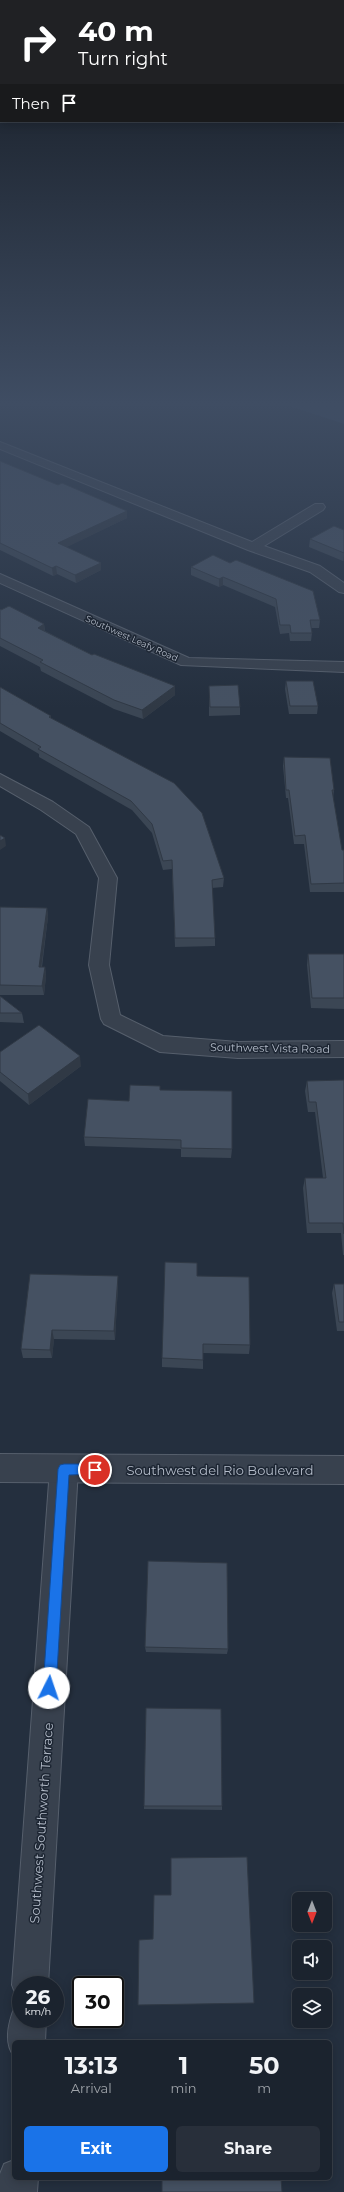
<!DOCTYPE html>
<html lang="en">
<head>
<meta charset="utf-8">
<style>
  :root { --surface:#1b232e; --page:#282f3a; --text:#f1f3f6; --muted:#a0a4aa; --line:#39404a; --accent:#1a73e8 }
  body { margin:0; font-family:Montserrat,sans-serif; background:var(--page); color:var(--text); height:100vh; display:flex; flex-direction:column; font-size:15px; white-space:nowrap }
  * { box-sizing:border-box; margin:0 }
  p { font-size:13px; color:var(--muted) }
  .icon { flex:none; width:22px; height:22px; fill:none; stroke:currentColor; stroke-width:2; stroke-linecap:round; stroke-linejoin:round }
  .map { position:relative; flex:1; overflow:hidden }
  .details { position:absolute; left:12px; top:2040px; width:320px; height:140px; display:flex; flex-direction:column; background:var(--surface); border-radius:6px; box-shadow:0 2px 10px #0003,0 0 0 1px var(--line) }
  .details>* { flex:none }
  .guide { position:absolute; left:0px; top:0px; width:344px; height:122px; box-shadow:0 2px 10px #0003,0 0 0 1px var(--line); background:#202124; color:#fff; overflow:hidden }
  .needle { width:26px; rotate:180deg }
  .tools { position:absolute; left:292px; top:1892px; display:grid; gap:8px }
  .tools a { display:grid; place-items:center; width:40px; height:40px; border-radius:6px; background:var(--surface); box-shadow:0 2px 10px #0003,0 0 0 1px var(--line); font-size:20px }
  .speed { position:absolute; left:12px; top:1976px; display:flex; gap:8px; font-size:20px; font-weight:700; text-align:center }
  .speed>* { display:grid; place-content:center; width:52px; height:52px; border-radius:50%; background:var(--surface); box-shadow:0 2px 10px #0003,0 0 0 1px var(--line); line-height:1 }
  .speed small { font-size:10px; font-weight:400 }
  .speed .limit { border:2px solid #111; border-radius:6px; background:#fff; color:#111 }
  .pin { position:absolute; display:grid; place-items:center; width:34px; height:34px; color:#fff; margin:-17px; border:2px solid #fff; border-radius:50%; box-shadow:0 1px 4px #0007 }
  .me { position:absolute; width:44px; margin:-22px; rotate:4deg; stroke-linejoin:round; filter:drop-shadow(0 0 3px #0008) }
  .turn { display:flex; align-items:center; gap:14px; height:84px; padding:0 12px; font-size:18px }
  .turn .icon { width:52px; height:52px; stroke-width:2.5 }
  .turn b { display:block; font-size:28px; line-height:34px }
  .then { display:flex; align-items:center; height:38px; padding:0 12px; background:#0003; gap:8px; font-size:15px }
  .eta { display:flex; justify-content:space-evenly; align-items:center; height:68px; text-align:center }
  .eta b { font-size:24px; font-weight:700; line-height:28px }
  .action { display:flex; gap:8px; margin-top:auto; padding:8px 12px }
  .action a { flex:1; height:46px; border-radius:6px; background:var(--accent); color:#fff; font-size:16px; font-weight:700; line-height:46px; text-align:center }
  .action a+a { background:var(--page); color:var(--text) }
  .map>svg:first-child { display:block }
  .water { fill:#394c67 }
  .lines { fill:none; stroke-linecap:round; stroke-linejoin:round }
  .minor-casing { stroke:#565f6c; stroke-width:2 }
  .tertiary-casing { stroke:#565f6c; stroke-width:2 }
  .minor { fill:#38414e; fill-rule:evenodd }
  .tertiary { fill:#38414e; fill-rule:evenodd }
  .wall { fill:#3b4654 }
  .shaded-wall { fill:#303945 }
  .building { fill:#455162; stroke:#303945 }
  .route { fill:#1a73e8; stroke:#114b97 }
  .labels { text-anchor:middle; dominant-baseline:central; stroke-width:3; stroke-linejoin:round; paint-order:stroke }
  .far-street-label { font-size:9px; fill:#b4bcc9; stroke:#1d2633 }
  .street-label { font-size:11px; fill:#b4bcc9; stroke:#1d2633 }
  .near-street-label { font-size:13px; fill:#b4bcc9; stroke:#1d2633 }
</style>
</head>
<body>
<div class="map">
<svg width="344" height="2192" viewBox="0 0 344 2192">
  <rect width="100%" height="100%" fill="#242f3e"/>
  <!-- water -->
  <polygon class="water" points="275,401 344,401 344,424"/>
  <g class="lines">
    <defs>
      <g id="minor">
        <polygon points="0,442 252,542 315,504 323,504 325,507 323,510 264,546 320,566 344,583 344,593 339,592 310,572 248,550 0,449"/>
        <polygon points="0,574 189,658 344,662 344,672 181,665 0,583"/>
        <polygon points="0,774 53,802 89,827 117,878 109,965 120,1015 163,1036 238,1042 344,1041 344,1057 238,1058 160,1052 104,1024 101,1019 89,965 99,878 76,834 41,810 0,786"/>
        <polygon points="64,1455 74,1459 78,1469 48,1985 21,1985 21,1999 17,1998 12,1985 50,1469 54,1459"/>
        <path d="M 21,2004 L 21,2019 L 46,2019 L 45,2042 L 14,2042 L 14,2056 C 3,2042 9,2021 15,2006 Z"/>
        <polygon points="14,2160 14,2178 38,2178 37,2192 0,2192 0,2174 4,2164"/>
      </g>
      <polygon id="tertiary" points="0,1454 344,1456 344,1484 0,1482"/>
    </defs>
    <!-- minor casing -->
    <use href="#minor" class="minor-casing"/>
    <!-- tertiary casing -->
    <use href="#tertiary" class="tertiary-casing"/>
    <!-- minor -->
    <use href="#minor" class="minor"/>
    <!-- tertiary -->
    <use href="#tertiary" class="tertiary"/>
  </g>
  <!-- wall -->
  <g class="wall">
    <polygon points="0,461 127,518 66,547 101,563 101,570 76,583 57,574 53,576 0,550"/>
    <polygon points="344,530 344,560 343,561 309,547 310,539"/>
    <polygon points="213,555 320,620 319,628 311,628 312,633 311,641 290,641 289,633 280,634 275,607 223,585 219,587 191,575 191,567"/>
    <polygon points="0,609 44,624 45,631 92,655 175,695 143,719 114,709 41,671 40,667 0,646"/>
    <polygon points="286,681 318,706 317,714 289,714 285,689"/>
    <polygon points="209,686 240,707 240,715 209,716"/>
    <polygon points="0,687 51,716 51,718 224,878 223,887 212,888 215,938 215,946 175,947 172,869 163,870 152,833 132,810 39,757 39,754 0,731"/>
    <polygon points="284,757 334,790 333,798 342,850 344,850 344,892 310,892 304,844 294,844 288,798 286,798 283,766"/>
    <polygon points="0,907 47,908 48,917 42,967 45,967 46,976 44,995 0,995"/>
    <polygon points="308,954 344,954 344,1009 311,1008 307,965"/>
    <polygon points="0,996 22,1013 24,1023 0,1022"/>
    <polygon points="0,1052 81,1066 29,1105 0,1081"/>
    <polygon points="344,1080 344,1255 343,1255 341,1233 307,1233 303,1188 305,1178 323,1178 315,1112 308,1112 305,1091 307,1081"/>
    <polygon points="160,1090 232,1149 231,1158 181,1157 181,1149 85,1146 84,1137 129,1101"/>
    <polygon points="197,1276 250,1345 249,1354 203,1353 203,1369 162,1367 162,1358"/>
    <polygon points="334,1284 344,1284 344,1331 337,1331 332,1293"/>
    <polygon points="118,1285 115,1340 54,1339 52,1358 23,1358 21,1349"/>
    <polygon points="145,1647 228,1649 227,1654 146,1652"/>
    <polygon points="144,1806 222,1806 222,1810 144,1809"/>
  </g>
  <!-- shaded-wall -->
  <g class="shaded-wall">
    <polygon points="127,511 127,518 59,551 58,543"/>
    <polygon points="344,553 344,560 343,561"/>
    <polygon points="101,563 101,570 76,583 75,575"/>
    <polygon points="56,566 57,574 53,576 52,568"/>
    <polygon points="223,577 223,585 219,587 219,579"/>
    <polygon points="44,624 45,633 38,628"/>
    <polygon points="175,686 175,695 143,719 142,710"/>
    <polygon points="5,838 6,846 0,850 0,841"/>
    <polygon points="47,908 48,917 40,976 39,967"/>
    <polygon points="45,967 46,976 44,995 42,986"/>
    <polygon points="80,1056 81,1066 29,1105 28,1094"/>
    <polygon points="118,1276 118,1285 115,1340 114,1331"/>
    <polygon points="52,1330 54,1339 52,1358 50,1350"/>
  </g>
  <!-- building -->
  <g class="building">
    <polygon points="0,461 58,485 62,483 127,511 58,543 101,563 75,575 56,566 52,568 0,543"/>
    <polygon points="334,526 344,530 344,553 310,539"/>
    <polygon points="213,555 230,563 236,560 313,591 320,620 310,620 312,633 291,633 290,625 280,625 276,599 223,577 219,579 191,567"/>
    <polygon points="9,606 44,624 38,628 92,655 94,654 175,686 142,710 114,700 40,662 43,660 0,638 0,609 1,610"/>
    <polygon points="286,681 313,681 318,706 290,706"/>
    <polygon points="238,685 240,707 210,707 209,686"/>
    <polygon points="0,687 51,716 49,717 174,783 202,813 224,878 212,880 215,938 175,938 172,860 163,861 152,824 131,801 38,749 41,747 0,723"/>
    <polygon points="284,757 330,758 334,790 332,790 342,850 344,850 344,883 311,884 305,835 295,836 289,790 286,790"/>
    <polygon points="0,835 5,838 0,841"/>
    <polygon points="0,907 47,908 39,967 45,967 42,986 0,985"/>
    <polygon points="308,954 344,954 344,998 312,998"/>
    <polygon points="0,996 22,1013 0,1013"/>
    <polygon points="39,1025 80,1056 28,1094 0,1072 0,1052"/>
    <polygon points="344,1080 344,1234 343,1223 309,1223 305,1178 326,1178 316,1102 309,1102 307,1081"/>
    <polygon points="130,1085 160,1086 160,1090 232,1091 232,1149 181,1148 181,1140 84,1137 88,1099 129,1101"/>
    <polygon points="165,1262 197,1263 197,1276 249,1277 250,1345 203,1344 203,1360 162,1358"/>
    <polygon points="30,1274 118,1276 114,1331 52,1330 50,1350 21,1349"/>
    <polygon points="334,1284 344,1284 344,1322 339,1322"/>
    <polygon points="148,1561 227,1563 228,1649 145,1647"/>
    <polygon points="146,1708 221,1709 222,1806 144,1806"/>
    <polygon points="247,1857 254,2003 138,2005 139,1940 153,1939 154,1895 171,1895 171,1858"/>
    <polygon points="162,2178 281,2178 282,2192 162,2192"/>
  </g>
  <!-- sky -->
  <linearGradient id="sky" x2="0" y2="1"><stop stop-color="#141a22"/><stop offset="0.57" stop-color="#3f4d63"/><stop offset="1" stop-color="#3f4d63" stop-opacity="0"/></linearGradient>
  <rect width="344" height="708" fill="url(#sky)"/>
  <!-- route -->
  <polygon class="route" points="64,1464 95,1464 99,1465 100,1470 99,1474 69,1475 56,1688 54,1693 49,1695 45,1693 43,1688 58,1469 60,1465"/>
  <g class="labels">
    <!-- far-street labels -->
    <g class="far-street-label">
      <text transform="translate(132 638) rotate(24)">Southwest Leafy Road</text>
    </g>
    <!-- street labels -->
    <g class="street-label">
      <text transform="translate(270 1048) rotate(1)">Southwest Vista Road</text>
    </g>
    <!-- near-street labels -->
    <g class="near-street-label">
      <text x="220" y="1470">Southwest del Rio Boulevard</text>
      <text transform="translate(41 1823) rotate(-86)">Southwest Southworth Terrace</text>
    </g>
  </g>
</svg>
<div class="tools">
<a><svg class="needle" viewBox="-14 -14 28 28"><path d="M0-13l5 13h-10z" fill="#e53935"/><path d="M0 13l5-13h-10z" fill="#a0a4aa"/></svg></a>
<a><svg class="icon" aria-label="sound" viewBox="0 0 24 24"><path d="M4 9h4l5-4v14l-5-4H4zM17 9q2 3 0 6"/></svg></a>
<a><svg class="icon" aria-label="layers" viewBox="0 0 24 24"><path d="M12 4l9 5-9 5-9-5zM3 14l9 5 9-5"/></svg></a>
</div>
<div class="speed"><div>26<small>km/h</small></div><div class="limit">30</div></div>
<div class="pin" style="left:95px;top:1470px;background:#d93025"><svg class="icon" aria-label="arrive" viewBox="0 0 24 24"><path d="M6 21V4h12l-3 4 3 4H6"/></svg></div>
<svg class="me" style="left:49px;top:1688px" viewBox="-20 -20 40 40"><circle r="19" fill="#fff"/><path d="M0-13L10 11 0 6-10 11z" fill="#1a73e8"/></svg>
<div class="guide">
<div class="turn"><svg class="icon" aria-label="right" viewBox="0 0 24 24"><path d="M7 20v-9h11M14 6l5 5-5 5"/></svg><div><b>40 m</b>Turn right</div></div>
<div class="then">Then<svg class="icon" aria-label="arrive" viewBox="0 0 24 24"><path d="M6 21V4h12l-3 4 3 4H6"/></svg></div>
</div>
<section class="details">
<div class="eta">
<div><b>13:13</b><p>Arrival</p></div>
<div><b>1</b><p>min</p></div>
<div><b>50</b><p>m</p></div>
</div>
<div class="action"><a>Exit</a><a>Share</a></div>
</section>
</div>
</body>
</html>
